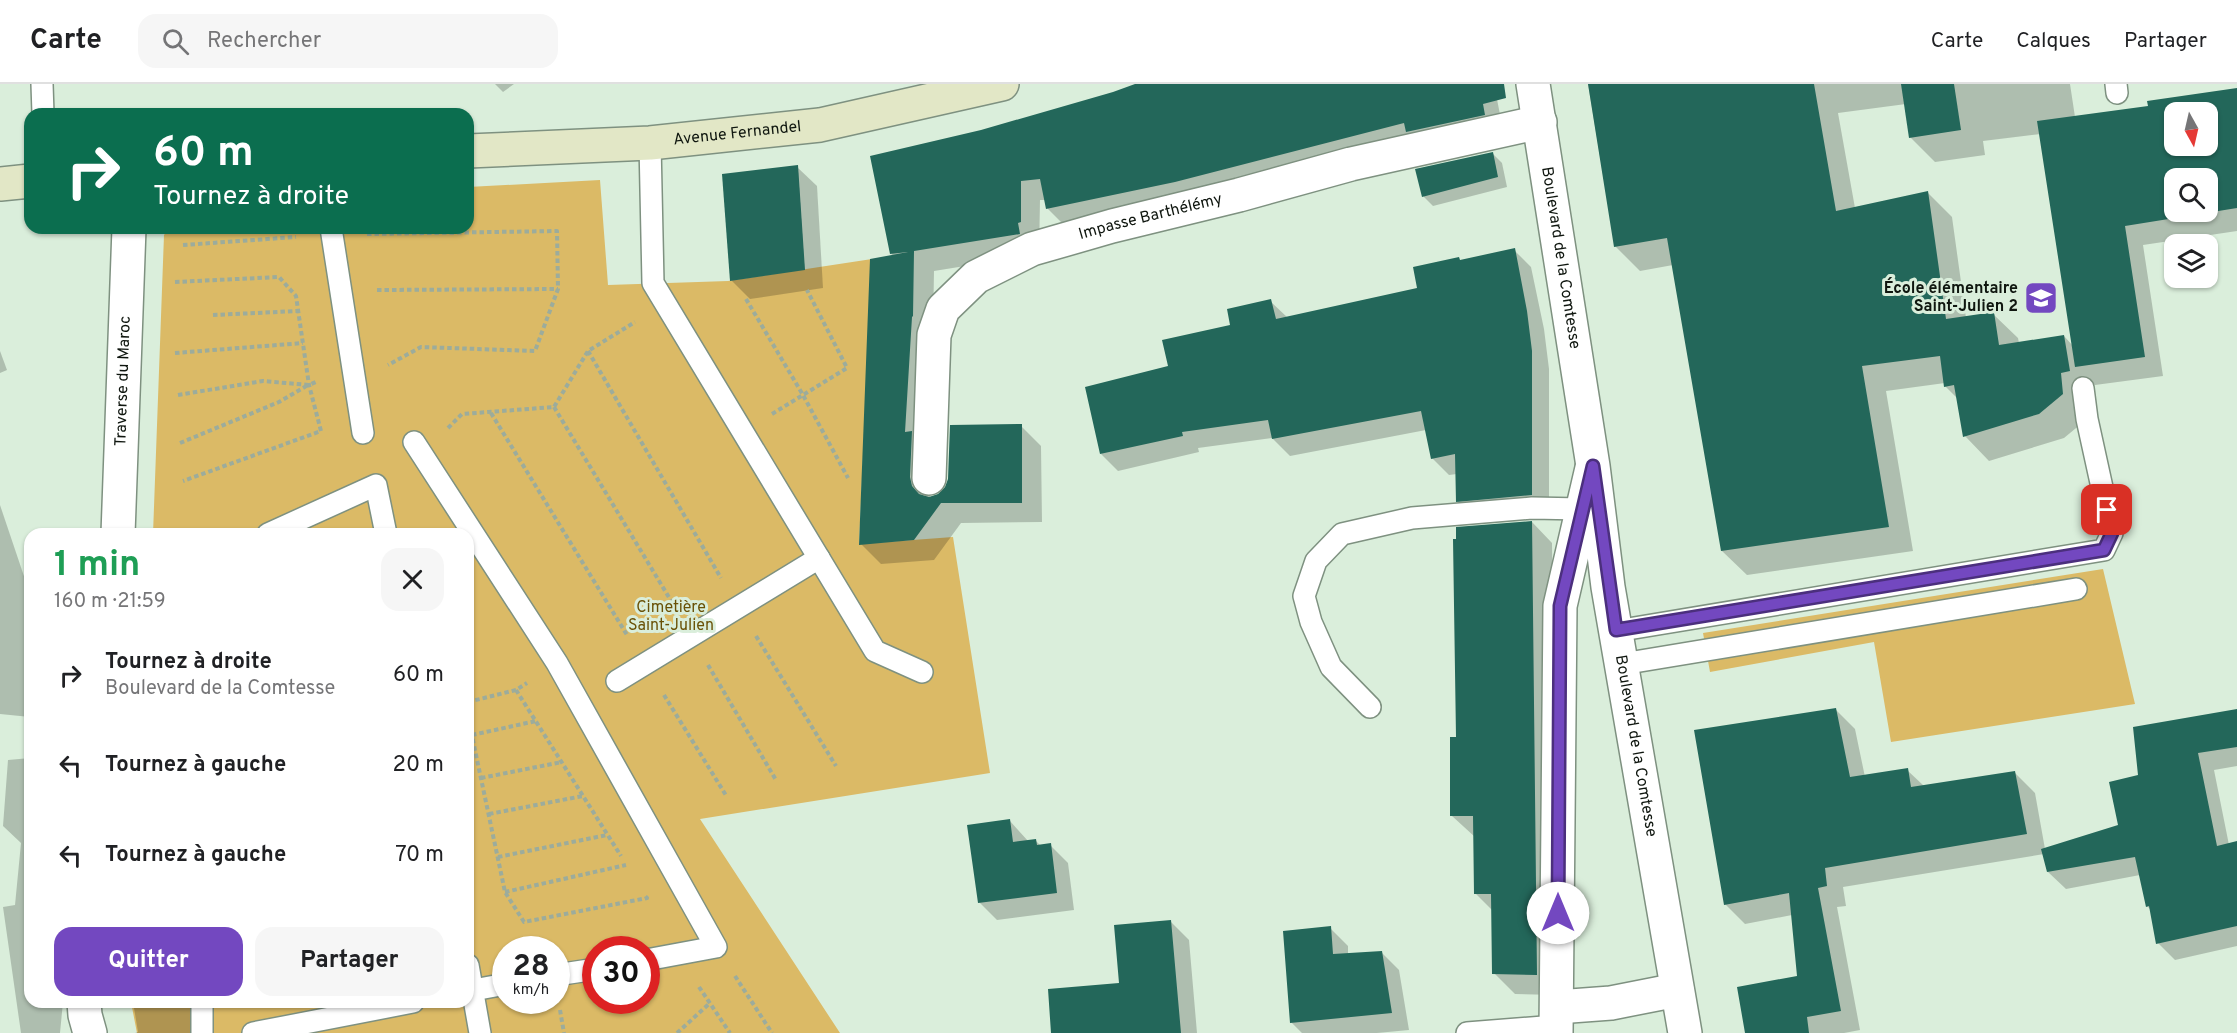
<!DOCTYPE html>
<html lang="fr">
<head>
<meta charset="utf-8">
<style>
  :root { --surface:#fff; --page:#f6f6f6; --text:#202124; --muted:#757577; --line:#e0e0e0; --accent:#7348c0 }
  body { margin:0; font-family:Overpass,sans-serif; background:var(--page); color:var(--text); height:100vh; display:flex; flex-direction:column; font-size:22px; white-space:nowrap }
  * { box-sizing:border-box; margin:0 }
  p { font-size:20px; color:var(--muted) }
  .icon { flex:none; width:33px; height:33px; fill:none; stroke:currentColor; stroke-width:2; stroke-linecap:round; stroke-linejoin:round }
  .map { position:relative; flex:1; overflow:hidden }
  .side { position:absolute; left:24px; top:444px; width:450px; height:480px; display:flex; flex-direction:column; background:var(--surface); border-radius:18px; box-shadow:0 2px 4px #0004 }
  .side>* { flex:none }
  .banner { position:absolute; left:24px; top:24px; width:450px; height:126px; border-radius:18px; box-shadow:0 2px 4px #0004; background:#0b6e4f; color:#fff; overflow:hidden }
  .needle { width:39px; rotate:172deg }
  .buttons { position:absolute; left:2164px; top:18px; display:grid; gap:12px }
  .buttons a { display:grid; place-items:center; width:54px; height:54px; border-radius:12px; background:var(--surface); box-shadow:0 2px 4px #0004; font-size:30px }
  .speed { position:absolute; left:492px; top:852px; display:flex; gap:12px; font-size:30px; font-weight:700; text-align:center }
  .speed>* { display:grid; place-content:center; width:78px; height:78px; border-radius:50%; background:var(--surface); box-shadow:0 2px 4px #0004; line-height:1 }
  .speed small { font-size:15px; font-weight:400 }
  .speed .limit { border:9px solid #d22; background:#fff; color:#111 }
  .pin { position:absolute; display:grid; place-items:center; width:51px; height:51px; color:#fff; margin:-26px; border-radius:12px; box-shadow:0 3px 9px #0006 }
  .me { position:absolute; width:66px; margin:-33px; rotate:0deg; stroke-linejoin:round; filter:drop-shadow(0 0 4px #0008) }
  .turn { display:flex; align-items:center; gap:21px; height:126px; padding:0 30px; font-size:27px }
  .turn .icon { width:78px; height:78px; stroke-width:2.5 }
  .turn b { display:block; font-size:42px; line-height:51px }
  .round { display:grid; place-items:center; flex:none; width:63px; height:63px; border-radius:18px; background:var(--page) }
  .headline { display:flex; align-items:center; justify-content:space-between; height:102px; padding:0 30px }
  h1 { font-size:36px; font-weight:700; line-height:45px; color:#1e9e55 }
  .primary-button { display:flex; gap:12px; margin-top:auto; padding:12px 30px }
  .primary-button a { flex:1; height:69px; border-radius:18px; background:var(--accent); color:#fff; font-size:24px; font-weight:700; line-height:69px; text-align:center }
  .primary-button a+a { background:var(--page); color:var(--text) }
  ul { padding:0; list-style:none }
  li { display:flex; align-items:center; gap:18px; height:90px; padding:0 30px }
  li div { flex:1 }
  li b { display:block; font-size:22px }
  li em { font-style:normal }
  header { display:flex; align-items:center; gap:36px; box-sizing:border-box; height:84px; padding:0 30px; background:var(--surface); border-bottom:2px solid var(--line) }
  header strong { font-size:28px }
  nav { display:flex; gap:33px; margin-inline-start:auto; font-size:21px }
  .search { width:420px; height:54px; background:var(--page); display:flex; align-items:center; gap:15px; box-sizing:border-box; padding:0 21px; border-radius:18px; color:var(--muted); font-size:22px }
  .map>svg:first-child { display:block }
  .green { fill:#dbba66; fill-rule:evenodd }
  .shadow { fill:#0003; fill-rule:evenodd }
  .building { fill:#23675a; fill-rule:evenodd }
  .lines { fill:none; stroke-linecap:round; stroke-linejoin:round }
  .service-casing { stroke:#7e9180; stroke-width:24 }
  .minor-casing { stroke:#7e9180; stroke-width:36 }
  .tertiary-casing { stroke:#7e9180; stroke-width:36 }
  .secondary-casing { stroke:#7e9180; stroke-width:36 }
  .path { stroke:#9cac9c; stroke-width:4; stroke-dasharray:4.5 3; stroke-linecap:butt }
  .service { stroke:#fff; stroke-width:21 }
  .minor { stroke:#fff; stroke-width:33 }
  .tertiary { stroke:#fff; stroke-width:33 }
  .secondary { stroke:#e2e7c6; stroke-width:33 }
  .route-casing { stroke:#4b2f7d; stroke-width:15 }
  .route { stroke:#7348c0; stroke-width:10 }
  .labels { text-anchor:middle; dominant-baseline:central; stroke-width:6; stroke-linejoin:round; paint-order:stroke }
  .street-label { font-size:16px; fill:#0f160f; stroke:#daeedb }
  .poi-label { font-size:16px; font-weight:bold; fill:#0f160f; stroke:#daeedb; text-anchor:end }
  .park-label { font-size:16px; fill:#695106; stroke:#daeedb }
</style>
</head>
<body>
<header>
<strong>Carte</strong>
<div class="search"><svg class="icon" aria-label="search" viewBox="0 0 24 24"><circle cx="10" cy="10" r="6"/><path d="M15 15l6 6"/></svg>Rechercher</div>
<nav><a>Carte</a><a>Calques</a><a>Partager</a></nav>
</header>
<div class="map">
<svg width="2237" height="949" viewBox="0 0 2237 949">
  <rect width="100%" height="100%" fill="#daeedb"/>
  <!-- green -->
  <g class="green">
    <path d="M 600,96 L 608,201 L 728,197 L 872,175 L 859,460 L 953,453 L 990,689 L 700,735 L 840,949 L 137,949 L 131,918 L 468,918 L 468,450 L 153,450 L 164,151 L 169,144 L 468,144 L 468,103 ZM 506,866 L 556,866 L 556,916 L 506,916 ZM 596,866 L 646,866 L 646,916 L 596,916 Z"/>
    <polygon points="2103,485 2135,620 1891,658 1874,558 1710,588 1703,549"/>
  </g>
  <!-- shadow -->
  <g class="shadow">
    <polygon points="495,0 514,0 503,8"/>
    <polygon points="1139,0 1494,0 1504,51 1068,145 1048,125 1046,116 1040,116 1039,170 934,187 930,414 939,412 1021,342 1041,362 1042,438 961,439 934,476 881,480 861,460 894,172 891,170"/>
    <path d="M 1588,0 L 2070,0 L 2075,33 L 2149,23 L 2237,5 L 2237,147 L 2143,161 L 2163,292 L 2095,301 L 2092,298 L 2094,312 L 2087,335 L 2064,354 L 1989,377 L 1965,352 L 1958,315 L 1945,302 L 1945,299 L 1886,307 L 1913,467 L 1747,491 L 1722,467 L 1673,181 L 1640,187 L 1615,162 ZM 1906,20 L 1910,53 L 1935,78 L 1985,71 L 1983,57 L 2041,50 L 2073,262 L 2064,252 L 2019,259 L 2018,254 L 1993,230 L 1966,234 L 1952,133 L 1927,108 L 1855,124 L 1838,29 ZM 2175,28 L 2208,28 L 2208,62 L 2175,62 ZM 2175,94 L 2208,94 L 2208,128 L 2175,128 Z"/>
    <polygon points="1492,69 1502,79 1507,103 1433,122 1424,113 1417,86"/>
    <polygon points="797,83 817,102 823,204 750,215 731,196"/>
    <polygon points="1514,166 1531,183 1544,245 1549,285 1549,428 1474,434 1457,417 1457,390 1449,391 1432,374 1426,346 1290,372 1272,354 1198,364 1199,368 1118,387 1101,370 1169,284 1270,217 1288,234 1419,205 1461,178"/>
    <polygon points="0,267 7,286 0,289"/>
    <polygon points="0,421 30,510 30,633 0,630"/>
    <polygon points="1532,438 1552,459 1557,911 1515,910 1494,889 1493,827 1476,810 1475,753 1452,732 1458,655"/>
    <polygon points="1836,626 1855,645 1865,693 1907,686 1924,702 2015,689 2035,709 2045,765 2120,742 2140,692 2237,627 2237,682 2214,686 2229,761 2237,760 2237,862 2175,876 2158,859 2151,826 2147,822 2140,791 2066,805 2048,788 2044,770 1843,803 1846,822 1837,823 1860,946 1844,949 1746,949 1799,893 1792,831 1745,840 1725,820"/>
    <polygon points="30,674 30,918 63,918 60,949 21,949 3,823 15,821 21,759 3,742 8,676"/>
    <polygon points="1010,737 1028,757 1035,756 1041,762 1050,761 1068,779 1074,826 997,836 979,818"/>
    <polygon points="1171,838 1189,856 1197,949 1052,949 1120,901"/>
    <polygon points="1330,844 1348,862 1348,871 1382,869 1399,886 1409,946 1377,949 1302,949 1291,938"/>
    <polygon points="133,918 195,918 194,949 135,949 138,948"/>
  </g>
  <!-- building -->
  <g class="building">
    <polygon points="1135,0 1504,0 1506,14 1483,20 1485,31 1406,48 1404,39 1175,98 1046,125 1040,95 1021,97 1021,138 1018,139 1020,150 914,167 913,232 912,233 905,348 912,347 910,393 912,402 919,410 929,413 938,410 945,403 948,395 950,341 1022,340 1022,419 941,419 914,456 859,461 870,175 908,168 890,170 870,72 981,46 1113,8"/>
    <polygon points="1588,0 1814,0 1836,127 1928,107 1946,235 1994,228 1999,261 2064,251 2070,287 2061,289 2063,310 2039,330 1963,353 1954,301 1944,303 1940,272 1862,282 1889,443 1721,467 1667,154 1614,163"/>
    <polygon points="1901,0 1954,0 1961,46 1909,54"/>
    <path d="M 2237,4 L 2237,124 L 2125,142 L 2145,273 L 2075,283 L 2037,37 L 2148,22 L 2147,17 ZM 2175,28 L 2208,28 L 2208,62 L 2175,62 ZM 2175,94 L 2208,94 L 2208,128 L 2175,128 Z"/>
    <polygon points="1493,68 1498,93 1422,113 1415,85"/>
    <polygon points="798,81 805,186 730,197 722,90"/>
    <polygon points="1515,164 1527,227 1532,267 1532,411 1456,418 1455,370 1431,375 1421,327 1272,355 1268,336 1182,348 1183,352 1100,370 1085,303 1168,282 1162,256 1230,241 1227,225 1271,215 1276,235 1417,204 1413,183 1459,173 1460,176"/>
    <polygon points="1532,437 1537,891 1492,890 1491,810 1474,810 1473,732 1450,732 1450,653 1456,653 1453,455 1456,455 1456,443"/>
    <polygon points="1836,624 1850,693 1908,684 1911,703 2015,687 2027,750 1825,784 1827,802 1818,804 1841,927 1807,933 1809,949 1745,949 1737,903 1797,892 1789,809 1724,821 1694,646"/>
    <polygon points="2237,625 2237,663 2198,669 2217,762 2237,757 2237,842 2156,860 2149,822 2146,823 2135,773 2047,788 2041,765 2118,741 2109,698 2138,691 2133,643"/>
    <polygon points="1010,735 1013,758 1036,755 1037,761 1051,759 1057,809 978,819 967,741"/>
    <polygon points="1171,836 1181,949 1051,949 1048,905 1119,899 1114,841"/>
    <polygon points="1331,842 1333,870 1382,867 1392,929 1290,939 1283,847"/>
  </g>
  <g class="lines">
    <defs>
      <g id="service">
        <polyline points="42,0 43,30"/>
        <polyline points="2116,0 2117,9"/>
        <polyline points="650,59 653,199 875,567 922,588"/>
        <polyline points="331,144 363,349"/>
        <polyline points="414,358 557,579 716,863 646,876"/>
        <polyline points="268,450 376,401 386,450"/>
        <polyline points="1616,547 2104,466 2112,449 2087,335 2083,304"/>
        <polyline points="1622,580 2076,505"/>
        <polyline points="617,597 819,474"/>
        <polyline points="1370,623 1331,583 1311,538 1304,512 1316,477 1342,450 1412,434 1532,424 1582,425"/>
        <polyline points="468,881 480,949"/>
        <polyline points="556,891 596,885"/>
        <polyline points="468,907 506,900"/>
        <polyline points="202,949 202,918"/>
        <polyline points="253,949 413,918"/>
        <polyline points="1467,949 1556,942"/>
      </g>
      <g id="minor">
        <path id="s1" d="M 929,394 L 934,251 L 943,225 L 976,193 L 1032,165 L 1112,142 L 1239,111 L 1351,80 L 1540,38"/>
        <path id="s2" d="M 118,450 L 129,144"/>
        <polyline points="84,918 85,931 90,949"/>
        <polyline points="1557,923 1611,919 1677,906"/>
        <polyline points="1556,949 1560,522 1592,384"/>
      </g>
      <g id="tertiary">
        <path id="s3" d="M 1533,0 L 1593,382 L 1608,503 L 1685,949"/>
      </g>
      <g id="secondary">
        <path id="s4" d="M 468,67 L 650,59 L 820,41 L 1002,0"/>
        <polyline points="0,100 30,97"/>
      </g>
    </defs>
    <!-- service casing -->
    <use href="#service" class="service-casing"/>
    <!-- minor casing -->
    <use href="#minor" class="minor-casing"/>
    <!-- tertiary casing -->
    <use href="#tertiary" class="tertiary-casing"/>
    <!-- secondary casing -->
    <use href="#secondary" class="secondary-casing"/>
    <!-- path -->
    <g class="path">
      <polyline points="367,150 557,147 558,205 535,267 421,263 388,281"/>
      <polyline points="183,161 296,153"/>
      <polyline points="175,198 279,193 296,212 309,301 321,347 183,397"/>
      <polyline points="377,206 558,205"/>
      <polyline points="746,215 803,311 848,394"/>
      <polyline points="213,231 298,227"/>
      <polyline points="588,267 721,494"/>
      <polyline points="175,269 303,259"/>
      <polyline points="178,311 263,297 309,301 318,297"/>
      <polyline points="554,323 673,520"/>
      <polyline points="491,329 627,551"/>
      <polyline points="772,330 847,284 807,206"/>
      <polyline points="448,344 462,330 554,323 588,267 635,238"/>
      <polyline points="180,359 279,318 308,301"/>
      <polyline points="756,552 836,682"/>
      <polyline points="708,581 776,696"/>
      <polyline points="516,606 621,772"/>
      <polyline points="664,611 727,713"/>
      <polyline points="468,618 516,606 527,599"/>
      <polyline points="468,633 505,808 524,838 647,814 645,812"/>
      <polyline points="472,651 536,637"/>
      <polyline points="481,694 562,678"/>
      <polyline points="489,730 583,712"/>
      <polyline points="498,773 607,751"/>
      <polyline points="505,808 626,781"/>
      <polyline points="735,892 772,949"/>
      <polyline points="699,903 730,949"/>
      <polyline points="560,926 564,949"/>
      <polyline points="677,949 710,919"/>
    </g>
    <!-- service -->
    <use href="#service" class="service"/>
    <!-- minor -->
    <use href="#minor" class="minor"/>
    <!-- tertiary -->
    <use href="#tertiary" class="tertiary"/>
    <!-- secondary -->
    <use href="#secondary" class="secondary"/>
  </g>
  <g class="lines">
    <defs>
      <polyline id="route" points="1558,829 1560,522 1593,382 1616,546 2104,466 2112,449 2107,426"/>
    </defs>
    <!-- route casing -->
    <use href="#route" class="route-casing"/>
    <!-- route -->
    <use href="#route" class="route"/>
  </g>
  <!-- icons -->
  <defs>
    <symbol id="school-square" viewBox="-11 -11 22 22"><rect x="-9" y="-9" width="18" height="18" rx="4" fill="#7348c0" stroke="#daeedb"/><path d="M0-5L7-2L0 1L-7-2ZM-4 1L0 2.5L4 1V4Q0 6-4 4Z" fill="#fff"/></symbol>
  </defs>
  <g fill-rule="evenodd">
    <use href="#school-square" x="2022" y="195" width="38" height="38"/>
  </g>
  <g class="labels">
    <!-- street labels -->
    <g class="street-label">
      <text stroke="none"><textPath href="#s4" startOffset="270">Avenue Fernandel</textPath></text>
      <text stroke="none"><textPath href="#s1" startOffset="402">Impasse Barthélémy</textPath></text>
      <text stroke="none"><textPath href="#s3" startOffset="176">Boulevard de la Comtesse</textPath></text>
      <text stroke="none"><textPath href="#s2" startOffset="153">Traverse du Maroc</textPath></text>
      <text stroke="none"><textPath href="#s3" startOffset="670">Boulevard de la Comtesse</textPath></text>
    </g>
    <!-- poi labels -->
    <g class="poi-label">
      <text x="2018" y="205">École élémentaire<tspan x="2018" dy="18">Saint-Julien 2</tspan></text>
    </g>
    <!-- park labels -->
    <g class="park-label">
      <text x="671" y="524">Cimetière<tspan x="671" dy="18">Saint-Julien</tspan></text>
    </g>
  </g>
</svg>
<div class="buttons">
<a><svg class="needle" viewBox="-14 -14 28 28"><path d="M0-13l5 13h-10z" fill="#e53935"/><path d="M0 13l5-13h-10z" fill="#757577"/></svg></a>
<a><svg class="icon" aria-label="search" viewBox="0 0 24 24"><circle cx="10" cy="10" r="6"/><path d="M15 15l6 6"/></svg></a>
<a><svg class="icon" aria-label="layers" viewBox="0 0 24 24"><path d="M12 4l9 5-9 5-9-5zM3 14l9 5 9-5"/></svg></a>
</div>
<div class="speed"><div>28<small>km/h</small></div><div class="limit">30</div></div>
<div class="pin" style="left:2107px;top:426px;background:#d93025"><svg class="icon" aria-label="arrive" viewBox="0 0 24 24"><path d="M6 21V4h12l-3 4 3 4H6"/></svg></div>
<svg class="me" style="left:1558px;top:829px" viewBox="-20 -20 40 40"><circle r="19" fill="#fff"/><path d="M0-13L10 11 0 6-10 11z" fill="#7348c0"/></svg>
<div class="banner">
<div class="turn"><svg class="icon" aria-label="right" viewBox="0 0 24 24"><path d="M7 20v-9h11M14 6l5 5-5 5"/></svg><div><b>60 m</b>Tournez à droite</div></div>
</div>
<section class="side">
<div class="headline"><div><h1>1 min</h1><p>160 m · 21:59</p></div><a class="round"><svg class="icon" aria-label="close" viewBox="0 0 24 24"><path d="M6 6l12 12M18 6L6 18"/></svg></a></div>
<ul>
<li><svg class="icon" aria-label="right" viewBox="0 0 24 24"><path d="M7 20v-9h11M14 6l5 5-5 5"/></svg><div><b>Tournez à droite</b><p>Boulevard de la Comtesse</p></div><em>60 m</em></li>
<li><svg class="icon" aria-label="left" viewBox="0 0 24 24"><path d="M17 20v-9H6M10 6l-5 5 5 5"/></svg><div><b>Tournez à gauche</b></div><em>20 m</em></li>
<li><svg class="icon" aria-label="left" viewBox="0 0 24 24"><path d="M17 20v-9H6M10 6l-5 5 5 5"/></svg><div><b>Tournez à gauche</b></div><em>70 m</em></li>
</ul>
<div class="primary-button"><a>Quitter</a><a>Partager</a></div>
</section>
</div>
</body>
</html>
